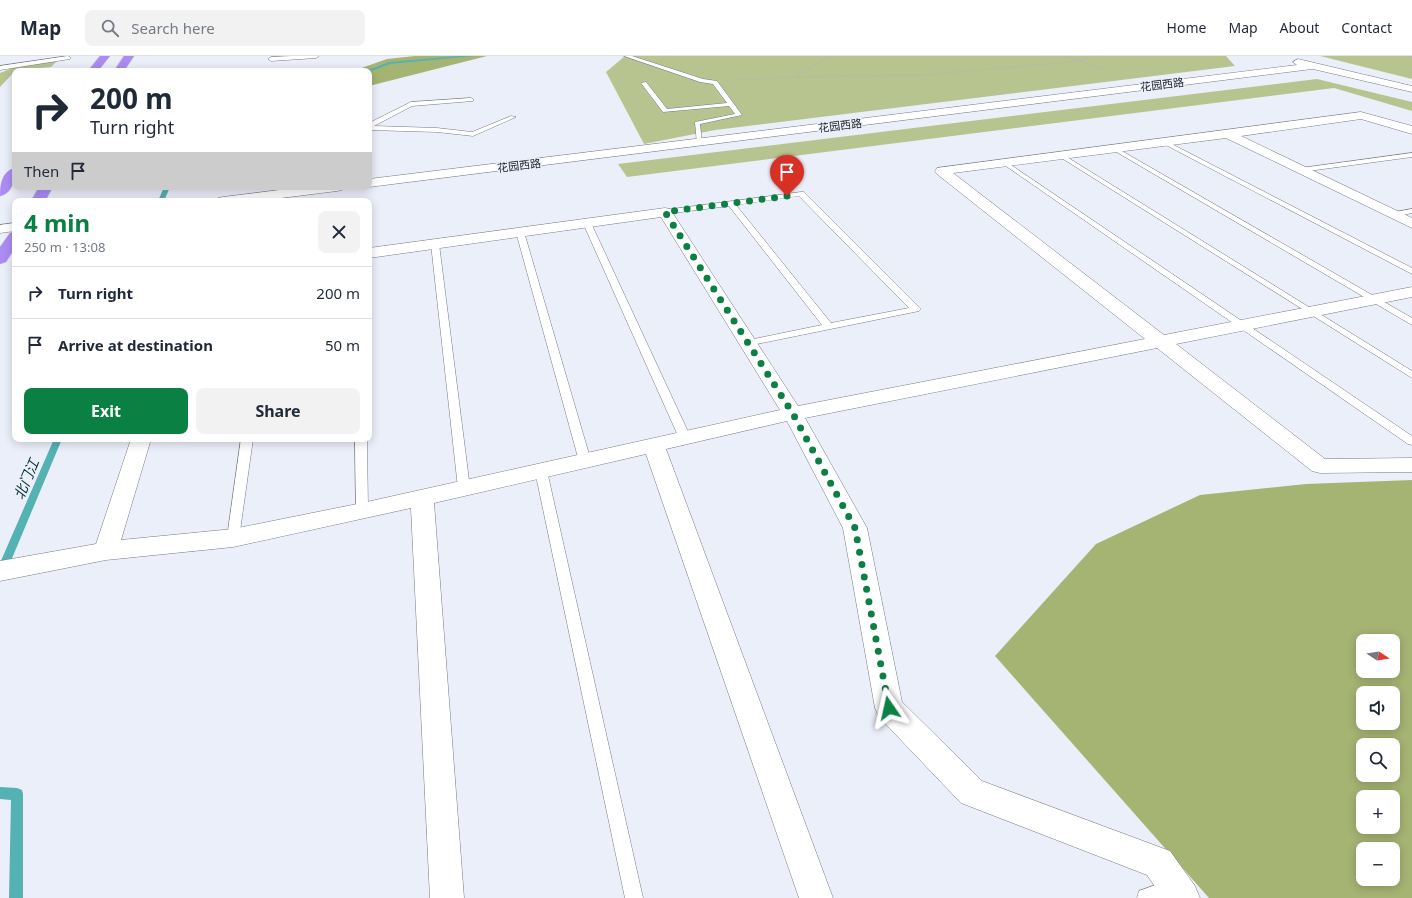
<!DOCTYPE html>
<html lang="en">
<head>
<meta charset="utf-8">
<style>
  :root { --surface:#fff; --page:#f2f2f3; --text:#1f2937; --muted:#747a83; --line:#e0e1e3; --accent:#0b8043 }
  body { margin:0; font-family:"Noto Sans","Noto Sans SC",sans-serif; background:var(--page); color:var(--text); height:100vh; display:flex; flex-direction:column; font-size:15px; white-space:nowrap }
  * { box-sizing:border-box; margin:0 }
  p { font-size:13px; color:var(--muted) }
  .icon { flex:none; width:22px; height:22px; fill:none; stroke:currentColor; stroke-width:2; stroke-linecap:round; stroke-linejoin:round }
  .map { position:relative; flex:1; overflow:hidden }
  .drawer { position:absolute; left:12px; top:142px; width:360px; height:244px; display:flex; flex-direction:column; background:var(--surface); border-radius:8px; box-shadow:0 2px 10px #0003 }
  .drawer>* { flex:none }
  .banner { position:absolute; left:12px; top:12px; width:360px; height:122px; border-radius:8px; box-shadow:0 2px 10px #0003; background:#fff; color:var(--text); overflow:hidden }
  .needle { width:26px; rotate:102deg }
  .controls { position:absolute; left:1356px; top:578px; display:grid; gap:8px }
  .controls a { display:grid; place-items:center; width:44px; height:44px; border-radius:8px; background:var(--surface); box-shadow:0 2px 10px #0003; font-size:20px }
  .pin { position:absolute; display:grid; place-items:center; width:34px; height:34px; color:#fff; margin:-41px -17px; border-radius:50% 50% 50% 0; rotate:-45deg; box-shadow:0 0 4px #0007 }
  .pin .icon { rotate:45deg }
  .me { position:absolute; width:44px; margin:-22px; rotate:349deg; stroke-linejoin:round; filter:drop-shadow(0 0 3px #0008) }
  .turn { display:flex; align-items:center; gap:14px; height:84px; padding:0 12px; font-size:18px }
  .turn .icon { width:52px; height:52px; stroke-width:2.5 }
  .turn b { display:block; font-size:28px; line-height:34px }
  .then { display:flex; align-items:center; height:38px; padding:0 12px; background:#0003; gap:8px; font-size:15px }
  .round { display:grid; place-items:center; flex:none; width:42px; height:42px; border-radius:8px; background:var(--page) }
  .overview { display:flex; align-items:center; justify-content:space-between; height:68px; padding:0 12px }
  h1 { font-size:24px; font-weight:700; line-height:30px; color:var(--accent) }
  .button { display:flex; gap:8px; margin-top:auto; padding:8px 12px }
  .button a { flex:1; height:46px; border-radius:8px; background:var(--accent); color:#fff; font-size:16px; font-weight:700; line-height:46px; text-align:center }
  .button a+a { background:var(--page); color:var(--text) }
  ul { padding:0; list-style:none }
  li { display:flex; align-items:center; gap:12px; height:52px; padding:0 12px; border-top:1px solid var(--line) }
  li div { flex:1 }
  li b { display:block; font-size:15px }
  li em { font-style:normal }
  header { display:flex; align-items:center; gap:24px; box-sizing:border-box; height:56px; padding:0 20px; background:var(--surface); border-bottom:1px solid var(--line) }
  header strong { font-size:19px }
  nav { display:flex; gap:22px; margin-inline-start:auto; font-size:14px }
  .search { width:280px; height:36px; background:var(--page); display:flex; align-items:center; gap:10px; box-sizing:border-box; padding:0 14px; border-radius:8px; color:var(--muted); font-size:15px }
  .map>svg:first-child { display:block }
  .green { fill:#b7c490 }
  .forest { fill:#a5b373; fill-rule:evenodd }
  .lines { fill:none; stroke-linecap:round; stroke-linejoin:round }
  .stream { fill:#55b2b3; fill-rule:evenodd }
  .lane-casing { stroke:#767a84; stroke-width:1 }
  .street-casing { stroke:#767a84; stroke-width:1 }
  .secondary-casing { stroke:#767a84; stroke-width:1 }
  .highway-casing { stroke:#cfd0d1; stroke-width:1 }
  .path { stroke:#adb0b9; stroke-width:1.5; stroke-dasharray:0.5 1.5; stroke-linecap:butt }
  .lane { fill:#fff; fill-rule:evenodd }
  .street { fill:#fff; fill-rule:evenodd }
  .secondary { fill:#fff; fill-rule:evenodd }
  .highway { fill:#ac8cf3; fill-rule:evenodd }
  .route { stroke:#0b8043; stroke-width:7; stroke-dasharray:0 12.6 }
  .labels { text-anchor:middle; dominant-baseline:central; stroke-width:3; stroke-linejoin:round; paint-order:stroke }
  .far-street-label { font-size:11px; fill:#27282d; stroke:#ebeffa }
  .water-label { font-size:14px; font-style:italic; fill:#013031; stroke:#ebeffa }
</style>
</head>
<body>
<header>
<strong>Map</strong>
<div class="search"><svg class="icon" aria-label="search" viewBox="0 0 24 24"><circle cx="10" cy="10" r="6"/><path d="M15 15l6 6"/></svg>Search here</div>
<nav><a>Home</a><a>Map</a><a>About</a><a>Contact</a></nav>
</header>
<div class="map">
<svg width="1412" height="842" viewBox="0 0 1412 842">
  <rect width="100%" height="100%" fill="#ebeffa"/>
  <!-- green -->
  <g class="green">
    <polygon points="625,0 1226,0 1235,10 715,74 644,88 606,16"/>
    <polygon points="1320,0 1412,0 1412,23"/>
    <polygon points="57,5 51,11 16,14 0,31 0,17 15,11"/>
    <polygon points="1317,23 1412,46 1412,55 1334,32 627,121 618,108"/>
  </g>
  <!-- forest -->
  <g class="forest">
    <polygon points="415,0 487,0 369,30 369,15 353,15 387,3"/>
    <path d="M 1412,424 L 1412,842 L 1209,842 L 995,600 L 1096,488 L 1200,439 L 1306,428 ZM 1363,585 L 1393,585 L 1393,615 L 1363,615 ZM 1363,637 L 1393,637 L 1393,667 L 1363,667 ZM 1363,689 L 1393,689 L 1393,719 L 1363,719 ZM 1363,741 L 1393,741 L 1393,771 L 1363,771 ZM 1363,793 L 1393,793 L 1393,823 L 1363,823 Z"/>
  </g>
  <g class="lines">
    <!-- stream -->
    <g class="stream">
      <polygon points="458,0 474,0 390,8 369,16 366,15 389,6"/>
      <polygon points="164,131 170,131 164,145 158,145"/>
      <polygon points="54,383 62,383 5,519 4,522 0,523 0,507"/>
      <polygon points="0,731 17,732 22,734 23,738 23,842 9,842 11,744 0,743"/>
    </g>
    <defs>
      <g id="lane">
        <polygon points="68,0 71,2 70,3 0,14 0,10"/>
        <polygon points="292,0 319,0 316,2 271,5 268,3 271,1"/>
        <polygon points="624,0 632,0 703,23 717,25 742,59 700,68 702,87 697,88 695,66 735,58 729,50 663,56 641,27 646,26 667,53 727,47 713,28 700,26"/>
        <polygon points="471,42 474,44 473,45 412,50 374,70 437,72 472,76 511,60 516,61 473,80 437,76 369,74 369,67 411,46"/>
        <polygon points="1164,84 1412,212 1412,218 1162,87 1161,86"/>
        <polygon points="1115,91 1412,262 1412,269 1113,94 1113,92"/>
        <polygon points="1412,97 1412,101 1301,116 1297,114 1301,112"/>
        <polygon points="1062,98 1412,315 1412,322 1060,101 1060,99"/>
        <polygon points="1005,105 1412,380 1412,389 1408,388 1003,108 1001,107"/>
        <path d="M 801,136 L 804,136 L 921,253 L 919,255 L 747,290 L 744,289 L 742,287 L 744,285 L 822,269 L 729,150 L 665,158 L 661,156 L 665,154 ZM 799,140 L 909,252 L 831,267 L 736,149 Z"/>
        <polygon points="1412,153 1412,157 1393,161 1389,159 1390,157"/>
        <polygon points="584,165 587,165 591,167 691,382 689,385 681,385 679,382 583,167"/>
        <polygon points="517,174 523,174 524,176 591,405 589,408 581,408 579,405 516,176"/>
        <polygon points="432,186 438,186 439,188 470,432 468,435 464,436 460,435 458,432 431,188"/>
        <polygon points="241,383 253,383 239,482 238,485 233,487 228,485 227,482"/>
        <polygon points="355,383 367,383 368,455 366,458 362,460 358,458 356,455"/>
        <polygon points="541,411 545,412 547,415 643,842 625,842 535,415 537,412"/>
        <polygon points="1175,822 1182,824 1184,831 1182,838 1170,842 1137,842 1139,835"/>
      </g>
      <polygon id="street" points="1361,56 1412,70 1412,78 1361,63 1241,80 1412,162 1412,172 1226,82 953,117 1164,279 1412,231 1412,241 1176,288 1325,403 1412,402 1412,416 1320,417 1312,415 1157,292 805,362 867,472 902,646 982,725 1170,795 1195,830 1200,842 1163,842 1147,819 961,747 879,661 875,652 843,472 787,365 666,393 833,842 799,842 646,398 434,447 464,842 430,842 411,452 233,491 106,504 0,525 0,505 96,488 131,383 151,383 121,484 233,473 362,447 780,354 661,161 369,202 369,192 665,152 670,153 798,350 1145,283 937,118 935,115 937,112"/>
      <g id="secondary">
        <polygon points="1298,3 1412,30 1412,36 1313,13 1312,13 369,131 369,123 1297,9 1293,6"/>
        <polygon points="303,131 344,131 342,134 337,135 257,145 216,145 218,142 223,141"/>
        <polygon points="15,167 15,175 0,177 0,169"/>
      </g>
      <g id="highway">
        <polygon points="100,0 110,0 98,15 88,15"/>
        <polygon points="124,0 134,0 124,15 114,15"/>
        <path d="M 15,112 C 15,123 13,137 0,140 C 0,129 2,115 15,112 Z"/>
        <polygon points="39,131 53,131 45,145 31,145"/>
        <polygon points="15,175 15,192 6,206 0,208 0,191 10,177"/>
      </g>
    </defs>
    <!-- lane casing -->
    <use href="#lane" class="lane-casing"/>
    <!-- street casing -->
    <use href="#street" class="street-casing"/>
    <!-- secondary casing -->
    <use href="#secondary" class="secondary-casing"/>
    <!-- highway casing -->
    <use href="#highway" class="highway-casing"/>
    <!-- path -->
    <g class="path">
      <polyline points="1065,0 1082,5 1105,15"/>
      <polyline points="1409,0 1412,2"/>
      <polyline points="796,21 829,0"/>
      <polyline points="737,24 796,21 922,19 1082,5 1088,0"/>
    </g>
    <!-- lane -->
    <use href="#lane" class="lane"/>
    <!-- street -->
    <use href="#street" class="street"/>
    <!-- secondary -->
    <use href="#secondary" class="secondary"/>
    <!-- highway -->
    <use href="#highway" class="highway"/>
  </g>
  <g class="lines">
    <!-- route -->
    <polyline class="route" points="787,140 665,156 793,358 855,472 889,652"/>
  </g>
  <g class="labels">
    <!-- far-street labels -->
    <g class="far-street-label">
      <text transform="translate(1162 28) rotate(-7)">花园西路</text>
      <text transform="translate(840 69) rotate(-7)">花园西路</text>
      <text transform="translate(519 109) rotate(-7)">花园西路</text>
    </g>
    <!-- water labels -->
    <g class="water-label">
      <text transform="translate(26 423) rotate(-67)">北门江</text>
    </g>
  </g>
</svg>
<div class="controls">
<a><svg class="needle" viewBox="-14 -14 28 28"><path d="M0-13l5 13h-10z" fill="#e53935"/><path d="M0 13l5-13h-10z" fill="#747a83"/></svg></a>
<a><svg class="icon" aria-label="sound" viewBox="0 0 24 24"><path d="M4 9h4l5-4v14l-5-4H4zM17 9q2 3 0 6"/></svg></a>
<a><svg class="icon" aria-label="search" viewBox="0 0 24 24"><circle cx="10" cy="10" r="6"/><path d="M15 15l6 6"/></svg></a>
<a>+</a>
<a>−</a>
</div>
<div class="pin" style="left:787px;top:140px;background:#d93025"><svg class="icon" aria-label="arrive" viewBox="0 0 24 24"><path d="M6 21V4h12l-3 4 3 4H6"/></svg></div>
<svg class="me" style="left:889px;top:652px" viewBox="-20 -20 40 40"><path d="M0-17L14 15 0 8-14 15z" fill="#0b8043" stroke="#fff" stroke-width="4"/></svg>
<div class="banner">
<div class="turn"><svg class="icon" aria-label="right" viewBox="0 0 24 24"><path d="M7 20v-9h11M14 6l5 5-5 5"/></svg><div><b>200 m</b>Turn right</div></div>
<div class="then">Then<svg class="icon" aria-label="arrive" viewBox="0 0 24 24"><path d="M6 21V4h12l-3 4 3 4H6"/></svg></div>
</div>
<section class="drawer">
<div class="overview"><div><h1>4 min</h1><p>250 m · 13:08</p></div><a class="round"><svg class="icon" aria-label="close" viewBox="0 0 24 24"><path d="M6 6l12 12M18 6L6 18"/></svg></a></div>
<ul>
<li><svg class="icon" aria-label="right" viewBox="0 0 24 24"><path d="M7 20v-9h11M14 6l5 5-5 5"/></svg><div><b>Turn right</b></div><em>200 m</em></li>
<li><svg class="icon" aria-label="arrive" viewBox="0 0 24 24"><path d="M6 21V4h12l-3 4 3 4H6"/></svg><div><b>Arrive at destination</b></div><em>50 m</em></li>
</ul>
<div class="button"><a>Exit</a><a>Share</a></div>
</section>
</div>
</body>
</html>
